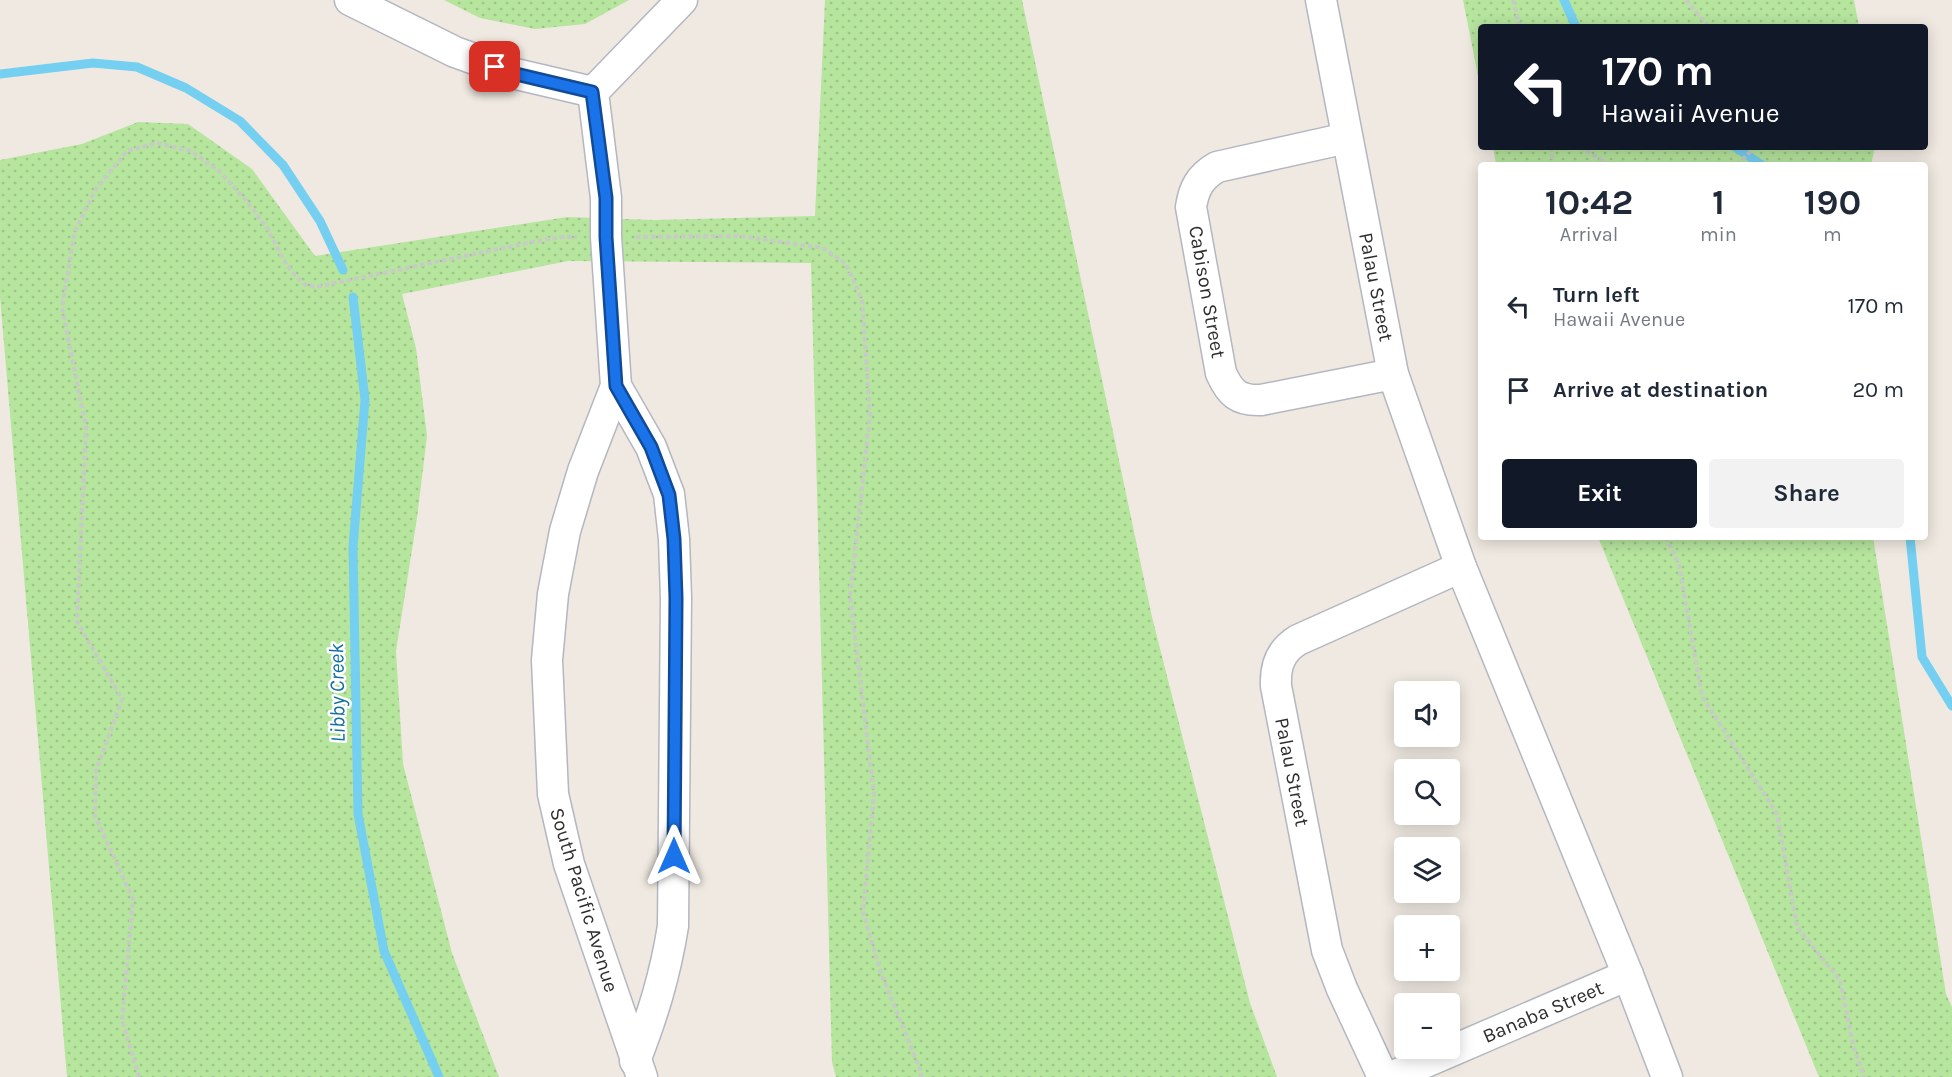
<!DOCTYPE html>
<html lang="en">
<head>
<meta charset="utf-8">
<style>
  :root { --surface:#fff; --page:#f2f2f3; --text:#1f2937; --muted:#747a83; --accent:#111827 }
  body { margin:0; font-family:Karla,sans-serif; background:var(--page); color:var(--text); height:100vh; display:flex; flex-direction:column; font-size:22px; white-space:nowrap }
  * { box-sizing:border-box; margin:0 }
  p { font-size:20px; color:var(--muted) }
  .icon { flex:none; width:33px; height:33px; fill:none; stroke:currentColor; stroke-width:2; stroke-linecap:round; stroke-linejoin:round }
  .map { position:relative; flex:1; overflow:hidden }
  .side { position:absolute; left:1478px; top:162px; width:450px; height:378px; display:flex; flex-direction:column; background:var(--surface); border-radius:6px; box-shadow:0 3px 15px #0003 }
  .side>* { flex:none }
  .top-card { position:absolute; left:1478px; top:24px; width:450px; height:126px; border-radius:6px; box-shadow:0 3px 15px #0003; background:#111827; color:#fff; overflow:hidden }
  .buttons { position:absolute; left:1394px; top:681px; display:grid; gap:12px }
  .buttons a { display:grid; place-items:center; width:66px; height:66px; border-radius:6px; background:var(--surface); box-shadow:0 3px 15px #0003; font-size:30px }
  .pin { position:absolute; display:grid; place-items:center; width:51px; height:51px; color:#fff; margin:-26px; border-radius:12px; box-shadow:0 3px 9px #0006 }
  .me { position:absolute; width:66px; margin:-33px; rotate:0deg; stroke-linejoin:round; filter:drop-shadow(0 0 4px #0008) }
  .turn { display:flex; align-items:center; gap:21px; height:126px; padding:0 24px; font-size:27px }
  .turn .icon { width:78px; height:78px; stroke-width:2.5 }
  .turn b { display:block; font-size:42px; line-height:51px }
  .eta { display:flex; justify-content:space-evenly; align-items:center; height:102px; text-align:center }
  .eta b { font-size:36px; font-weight:700; line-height:42px }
  .cta { display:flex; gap:12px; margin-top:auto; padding:12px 24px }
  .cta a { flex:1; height:69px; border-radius:6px; background:var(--accent); color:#fff; font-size:24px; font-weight:700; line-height:69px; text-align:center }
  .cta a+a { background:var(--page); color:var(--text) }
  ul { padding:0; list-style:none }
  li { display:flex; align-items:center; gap:18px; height:84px; padding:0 24px }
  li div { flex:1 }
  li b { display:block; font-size:22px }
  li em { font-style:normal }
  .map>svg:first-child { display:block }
  .grass { fill:url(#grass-dots) }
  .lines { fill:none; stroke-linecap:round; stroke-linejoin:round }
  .stream { stroke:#75cff0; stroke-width:9 }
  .minor-casing { stroke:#b4b7c1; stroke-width:33 }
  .path { stroke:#c9c9c9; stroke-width:4; stroke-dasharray:4.5 3; stroke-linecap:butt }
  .minor { stroke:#fff; stroke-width:30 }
  .route-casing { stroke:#114b97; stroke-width:15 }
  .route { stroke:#1a73e8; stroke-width:10 }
  .labels { text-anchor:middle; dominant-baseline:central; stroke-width:5; stroke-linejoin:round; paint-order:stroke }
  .street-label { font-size:20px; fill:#2e2e2e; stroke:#fff }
  .water-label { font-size:21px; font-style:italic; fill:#0d6fa3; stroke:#fff }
</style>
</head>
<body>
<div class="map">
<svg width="1952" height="1077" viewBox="0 0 1952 1077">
  <defs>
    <pattern id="grass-dots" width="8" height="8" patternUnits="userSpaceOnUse" patternTransform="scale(1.5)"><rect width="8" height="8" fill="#b6e59e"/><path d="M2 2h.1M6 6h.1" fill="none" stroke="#9dc588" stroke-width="1.8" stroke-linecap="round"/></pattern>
  </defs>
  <rect width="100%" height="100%" fill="#efe9e1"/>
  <!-- grass -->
  <g class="grass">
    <polygon points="444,0 629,0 585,24 535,29 480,18"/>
    <polygon points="825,0 1022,0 1152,617 1250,1003 1277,1077 836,1077 832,1062 811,263 568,261 402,294 416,348 427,436 417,518 396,651 403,764 452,953 499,1077 67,1077 0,297 0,160 82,144 138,122 188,124 252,169 315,256 567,217 655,220 815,216"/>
    <polygon points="1463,0 1854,0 1859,27 1480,27 1480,86"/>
    <polygon points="1493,147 1875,147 1871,165 1496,165"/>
    <polygon points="1598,537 1873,537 1946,994 1952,1007 1952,1077 1819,1077"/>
  </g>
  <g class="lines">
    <!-- stream -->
    <g class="stream">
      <polyline points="1564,0 1576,27"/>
      <polyline points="0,74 93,63 137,67 186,88 240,121 283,165 320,221 343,270"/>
      <polyline points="1735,147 1762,165"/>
      <polyline points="353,297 365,400 353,547 358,814 384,951 439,1077"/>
      <polyline points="1910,537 1922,657 1952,706"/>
    </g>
    <defs>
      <g id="minor">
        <polyline points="350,0 455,52 516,74 593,92"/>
        <polyline points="1321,0 1393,374 1461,567 1628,975 1667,1077"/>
        <path d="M 1347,138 L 1217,167 C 1200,177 1194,188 1191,207 L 1221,373 C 1230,393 1238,401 1261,400 L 1393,374"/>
        <path d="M 616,386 L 651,447 L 669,494 L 674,539 L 676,598 L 673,926 C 665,976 653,1014 635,1061"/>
        <polyline points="642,1077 569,864 553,794 547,660 553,594 565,531 583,471 616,386 606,237 606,198 593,92 682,0"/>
        <path d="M 1383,1077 L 1342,989 L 1327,950 L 1276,686 C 1275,666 1280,651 1298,640 L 1461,567"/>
        <polyline points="1391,1077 1628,975"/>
      </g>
    </defs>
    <!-- minor casing -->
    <use href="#minor" class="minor-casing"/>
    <!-- path -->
    <g class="path">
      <polyline points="1513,0 1520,27"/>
      <polyline points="1686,0 1709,27"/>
      <polyline points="1551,147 1553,165"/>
      <polyline points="1580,147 1610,165"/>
      <polyline points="1737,165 1755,147"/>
      <polyline points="636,237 740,236 823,248 846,264 862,300 870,415 850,596 874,794 863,912 880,970 921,1072 921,1077"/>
      <polyline points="1666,537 1679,565 1702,696 1777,814 1797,927 1840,980 1854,1048 1864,1077"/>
      <polyline points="139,1077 122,1020 133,899 95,816 96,771 122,699 77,622 86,428 62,307 75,231 96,189 127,151 157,143 191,151 219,171 245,199 267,228 286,264 296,276 304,284 316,287 532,242 562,237 577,237"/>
    </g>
    <!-- minor -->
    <use href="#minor" class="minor"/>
  </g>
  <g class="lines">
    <defs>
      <polyline id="route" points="495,67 516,74 592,92 606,198 606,237 616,386 651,447 669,495 674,539 676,598 674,856"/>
    </defs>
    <!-- route casing -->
    <use href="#route" class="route-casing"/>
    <!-- route -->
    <use href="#route" class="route"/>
  </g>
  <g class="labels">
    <!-- street labels -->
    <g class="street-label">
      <text transform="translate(1376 287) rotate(79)">Palau Street</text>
      <text transform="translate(1207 292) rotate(80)">Cabison Street</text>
      <text transform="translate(1292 772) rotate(79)">Palau Street</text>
      <text transform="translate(584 900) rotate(73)">South Pacific Avenue</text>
      <text transform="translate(1543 1012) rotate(-23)">Banaba Street</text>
    </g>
    <!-- water labels -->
    <g class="water-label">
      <text transform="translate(337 693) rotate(-91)">Libby Creek</text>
    </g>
  </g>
</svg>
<div class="buttons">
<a><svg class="icon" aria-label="sound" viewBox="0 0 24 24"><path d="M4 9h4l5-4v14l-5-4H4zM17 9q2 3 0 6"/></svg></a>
<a><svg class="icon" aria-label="search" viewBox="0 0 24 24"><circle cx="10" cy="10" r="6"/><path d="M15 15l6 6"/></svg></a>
<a><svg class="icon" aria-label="layers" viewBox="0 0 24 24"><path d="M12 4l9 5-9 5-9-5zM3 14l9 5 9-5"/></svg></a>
<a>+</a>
<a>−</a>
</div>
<div class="pin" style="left:495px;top:67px;background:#d93025"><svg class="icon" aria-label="arrive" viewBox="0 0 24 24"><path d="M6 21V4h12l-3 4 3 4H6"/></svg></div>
<svg class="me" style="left:674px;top:856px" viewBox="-20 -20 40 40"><path d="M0-17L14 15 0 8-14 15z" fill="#1a73e8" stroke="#fff" stroke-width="4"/></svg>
<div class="top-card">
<div class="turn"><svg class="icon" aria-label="left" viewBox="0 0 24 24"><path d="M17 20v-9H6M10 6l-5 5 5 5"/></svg><div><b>170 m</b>Hawaii Avenue</div></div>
</div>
<section class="side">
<div class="eta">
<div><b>10:42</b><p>Arrival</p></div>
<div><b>1</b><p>min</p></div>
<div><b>190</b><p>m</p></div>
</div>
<ul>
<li><svg class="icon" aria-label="left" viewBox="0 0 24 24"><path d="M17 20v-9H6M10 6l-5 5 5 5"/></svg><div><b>Turn left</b><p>Hawaii Avenue</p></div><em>170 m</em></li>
<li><svg class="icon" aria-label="arrive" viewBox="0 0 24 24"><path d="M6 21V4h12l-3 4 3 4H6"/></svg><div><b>Arrive at destination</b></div><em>20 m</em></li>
</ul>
<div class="cta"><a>Exit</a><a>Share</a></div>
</section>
</div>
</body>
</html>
